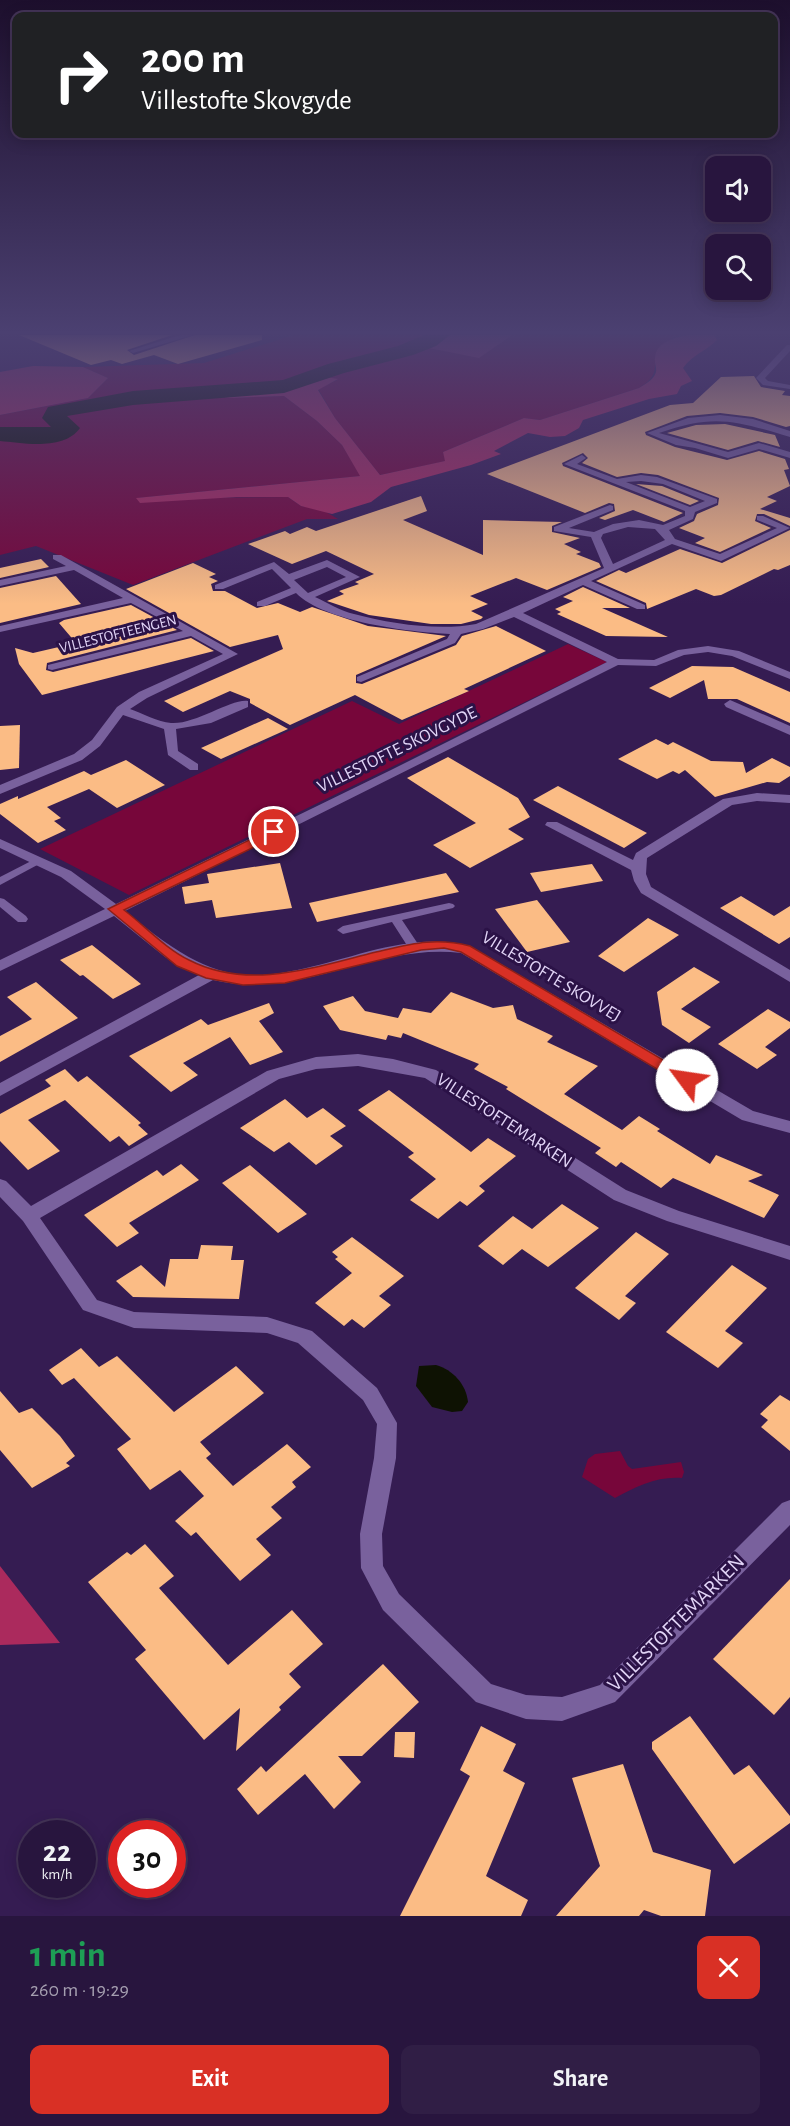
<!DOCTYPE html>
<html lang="en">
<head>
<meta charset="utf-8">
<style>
  :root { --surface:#28153e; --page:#301e45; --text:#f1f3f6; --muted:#a59fb0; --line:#443458; --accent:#d93025 }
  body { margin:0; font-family:"Alegreya Sans",sans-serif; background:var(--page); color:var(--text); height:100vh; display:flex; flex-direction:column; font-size:22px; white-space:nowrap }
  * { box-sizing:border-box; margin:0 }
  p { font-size:20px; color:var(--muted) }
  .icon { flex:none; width:33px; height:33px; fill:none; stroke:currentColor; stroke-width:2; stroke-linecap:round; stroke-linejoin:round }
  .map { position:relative; height:1916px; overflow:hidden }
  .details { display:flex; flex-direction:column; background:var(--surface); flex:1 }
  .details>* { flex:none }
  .guide { position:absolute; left:12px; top:12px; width:766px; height:126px; border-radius:12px; box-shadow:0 3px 15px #0003,0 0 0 2px var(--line); background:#202124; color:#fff; overflow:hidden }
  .tools { position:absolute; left:705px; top:156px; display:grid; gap:12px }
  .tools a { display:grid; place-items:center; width:66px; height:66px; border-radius:12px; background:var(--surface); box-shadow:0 3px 15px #0003,0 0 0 2px var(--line); font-size:30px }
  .speed { position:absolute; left:18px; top:1820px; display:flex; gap:12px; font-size:30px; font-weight:700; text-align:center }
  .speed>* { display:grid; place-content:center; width:78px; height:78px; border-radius:50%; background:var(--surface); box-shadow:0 3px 15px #0003,0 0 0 2px var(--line); line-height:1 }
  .speed small { font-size:15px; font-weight:400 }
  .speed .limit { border:9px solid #d22; background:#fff; color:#111 }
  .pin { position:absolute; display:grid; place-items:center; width:51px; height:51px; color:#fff; margin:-26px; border:3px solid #fff; border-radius:50%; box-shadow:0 2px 6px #0007 }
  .me { position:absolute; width:66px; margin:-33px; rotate:301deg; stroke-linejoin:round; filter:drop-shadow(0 0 4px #0008) }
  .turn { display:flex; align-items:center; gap:21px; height:126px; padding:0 30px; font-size:27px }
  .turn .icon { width:78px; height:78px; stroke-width:2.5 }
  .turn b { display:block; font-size:42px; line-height:51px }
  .round { display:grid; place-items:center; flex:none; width:63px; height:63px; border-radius:12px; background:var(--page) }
  .head { display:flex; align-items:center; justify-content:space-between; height:102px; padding:0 30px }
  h1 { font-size:36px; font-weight:700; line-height:45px; color:#1e9e55 }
  .action { display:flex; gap:12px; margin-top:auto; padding:12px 30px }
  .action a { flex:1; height:69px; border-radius:12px; background:var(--accent); color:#fff; font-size:24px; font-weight:700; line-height:69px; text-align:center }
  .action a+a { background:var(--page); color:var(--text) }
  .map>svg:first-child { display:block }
  .green { fill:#77063a }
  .forest { fill:#ab2a5d }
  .water { fill:#0e1203 }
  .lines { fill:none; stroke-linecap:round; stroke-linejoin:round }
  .river { fill:#0e1203; fill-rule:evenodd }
  .building { fill:#fbbc85 }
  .lane { fill:#79619d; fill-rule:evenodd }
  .street { fill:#79619d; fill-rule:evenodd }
  .route { fill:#d93025; stroke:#8d1f18; stroke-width:1.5 }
  .labels { text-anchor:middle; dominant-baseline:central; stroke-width:6; stroke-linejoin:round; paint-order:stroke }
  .far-street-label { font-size:15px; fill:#e2d5f7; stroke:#2b1247 }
  .street-label { font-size:18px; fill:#e2d5f7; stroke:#2b1247 }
  .near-street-label { font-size:21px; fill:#e2d5f7; stroke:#2b1247 }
</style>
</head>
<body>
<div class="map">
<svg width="790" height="1916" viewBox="0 0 790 1916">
  <rect width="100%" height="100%" fill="#351c52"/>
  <!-- green -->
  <g class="green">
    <path d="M 294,335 L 423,335 L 410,344 L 512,335 L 679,335 L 672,338 L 655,356 C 656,373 654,379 639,388 L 540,420 L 524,418 L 443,452 L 446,461 L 380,475 L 335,418 L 318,389 L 337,380 L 314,375 L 287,382 L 259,386 L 229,398 L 284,396 L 317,421 L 342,445 L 361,476 L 137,498 L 288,497 L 301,506 L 321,509 L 338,519 L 307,519 L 133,585 L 36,546 L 0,555 L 0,415 L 88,398 L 108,378 L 83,367 L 204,363 Z"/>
    <polygon points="568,644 607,662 129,895 40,849 352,701 399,724"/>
    <path d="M 620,1451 L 628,1466 L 632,1469 L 681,1462 L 684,1472 L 682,1478 C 658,1476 637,1486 615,1498 L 582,1477 L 588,1459 L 595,1454 Z"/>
  </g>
  <!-- forest -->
  <g class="forest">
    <polygon points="423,335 512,335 479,358 409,344"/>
    <path d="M 687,335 L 714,335 L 717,340 C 705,352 693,354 683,368 L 692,381 L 681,386 L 677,394 L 649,399 L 583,420 L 579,428 L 565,436 L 550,437 L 528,433 L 494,451 L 501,454 L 471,465 L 391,487 L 371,502 L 332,514 L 301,506 L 288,497 L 237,497 L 140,503 L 136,498 L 360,476 L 342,445 L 317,421 L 284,396 L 229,398 L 213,395 L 215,388 L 287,382 L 314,375 L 338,379 L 318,390 L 335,418 L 380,475 L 445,461 L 443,452 L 524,418 L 540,420 L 639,388 C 645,384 654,380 656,372 C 657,368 654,362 655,358 C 656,342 674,338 687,335 Z"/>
    <polygon points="33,366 83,367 108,378 88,398 0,415 0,372"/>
    <polygon points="0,1566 60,1643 0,1645"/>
  </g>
  <!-- water -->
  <path class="water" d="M 436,1365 C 453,1370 466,1384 468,1402 L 462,1411 L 452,1412 L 432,1407 L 416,1386 L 419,1366 Z"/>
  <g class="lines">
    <!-- river -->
    <path class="river" d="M 424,335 L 450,335 L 436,346 L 413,355 L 344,373 L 284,393 L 133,405 L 67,416 L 80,428 C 64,451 23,443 0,441 L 0,427 L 51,427 L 42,418 L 48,407 L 133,391 L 283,380 L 328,364 L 398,346 Z"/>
  </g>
  <!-- building -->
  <g class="building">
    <polygon points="19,335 172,335 127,350 134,355 195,335 262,335 262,340 178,364 154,355 122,364 111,360 91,365"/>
    <polygon points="754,376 761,387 785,391 782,395 790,396 790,426 786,427 753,417 720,413 687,416 645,432 646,435 675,447 727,460 759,451 785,459 789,469 784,470 790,486 767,497 777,501 760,509 790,518 790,526 764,514 757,514 755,521 771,528 720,552 695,543 705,538 679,528 694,521 697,514 718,505 719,498 658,475 641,473 617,477 582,463 588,458 583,453 562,463 563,466 683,513 664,522 633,510 605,520 599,518 615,511 614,504 609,503 585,513 487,474 670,405 693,403 721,377"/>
    <polygon points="725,424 775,435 780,447 758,441 728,450 667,433 696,425"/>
    <polygon points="636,484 662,486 699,501 690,505"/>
    <polygon points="421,496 427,511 403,520 483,555 483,520 562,522 552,526 552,532 580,538 564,544 581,552 576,554 599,563 601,567 547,590 516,578 470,596 488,604 471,611 483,617 481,619 461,624 431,624 369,615 327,601 344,594 339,591 359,584 355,582 374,574 326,551 292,564 248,544 285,531 290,534 307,527 316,531"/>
    <polygon points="790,530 790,565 778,570 774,569 721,595 714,596 696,589 647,609 646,603 596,581 619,570 626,573 680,549 722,563"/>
    <polygon points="41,559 49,567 0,578 0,568"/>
    <polygon points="193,563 216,574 209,577 218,581 211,584 213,591 225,591 257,608 278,603 300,612 312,607 368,626 446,636 356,675 356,683 362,684 456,645 462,636 496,626 546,651 464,689 469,691 402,720 355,695 290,725 250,703 250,699 230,691 183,712 164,701 283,649 278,635 230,647 126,589"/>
    <polygon points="56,576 81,604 0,623 0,588"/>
    <polygon points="583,587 630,608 602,608 668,637 606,636 557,614 561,612 555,609 573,601 563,597"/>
    <polygon points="131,605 177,630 47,663 46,670 53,672 191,638 214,651 42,695 19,664 15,648 33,653 76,643 59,623 64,620"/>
    <polygon points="692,666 733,667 790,692 790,723 737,699 708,699 704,680 670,698 649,688"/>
    <polygon points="268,718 288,729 221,759 201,748"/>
    <polygon points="20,725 19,768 0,770 0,726"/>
    <polygon points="656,739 668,745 673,742 711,761 743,762 746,773 772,758 790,767 790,776 779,783 767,782 715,797 685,770 679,774 673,771 657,779 618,759"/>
    <polygon points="448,757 518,798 530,817 508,829 524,839 470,868 433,845 476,823 407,778"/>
    <polygon points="126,760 165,785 117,808 89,789 47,807 61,818 54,821 66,830 38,843 0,814 0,804 18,796 18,799 84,771 91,775"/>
    <polygon points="558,786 647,833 624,848 533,800"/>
    <polygon points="280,863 292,908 216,918 212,900 185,904 182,887 209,883 207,874"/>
    <polygon points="592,864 603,881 541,892 530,873"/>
    <polygon points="446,873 459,892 317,922 309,903"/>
    <polygon points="741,896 774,916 790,906 790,937 779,944 720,908"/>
    <polygon points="537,900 570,942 527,952 495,909"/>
    <polygon points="648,918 679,935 624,972 598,956"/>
    <polygon points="92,945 141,984 113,999 83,975 80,976 60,960"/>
    <polygon points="694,967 720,982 681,1009 711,1027 689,1043 662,1025 657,992"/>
    <polygon points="36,982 78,1018 0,1062 0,1036 32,1019 7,997"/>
    <polygon points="451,992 493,1008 513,1005 517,1019 553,1036 547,1042 598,1066 564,1094 622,1130 639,1116 660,1129 657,1131 710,1164 716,1155 763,1175 748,1181 779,1195 764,1218 673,1178 661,1188 621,1162 616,1167 595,1153 601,1148 506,1089 508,1087 474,1069 479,1064 403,1033 401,1038 388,1035 386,1040 340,1030 323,1006 353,996 365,1011 398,1018 403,1008 431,1013"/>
    <polygon points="269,1003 274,1013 259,1021 283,1052 250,1065 230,1037 183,1063 198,1075 171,1092 129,1056 201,1019 208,1025"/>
    <polygon points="768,1009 790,1022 790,1028 765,1047 777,1055 757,1069 718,1044"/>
    <polygon points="65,1069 78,1082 87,1076 141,1123 138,1125 148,1134 129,1146 119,1136 110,1142 65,1100 28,1120 60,1151 28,1170 0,1141 0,1114 51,1086 45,1080"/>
    <polygon points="389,1090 471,1152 488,1138 516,1156 479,1186 485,1191 467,1206 460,1201 438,1219 410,1200 436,1179 408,1157 414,1153 358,1110"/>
    <polygon points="285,1099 307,1118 323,1108 346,1126 330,1136 343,1146 316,1165 289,1142 274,1152 240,1128"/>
    <polygon points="181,1164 199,1180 129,1223 139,1233 117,1247 84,1215 157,1170 163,1176"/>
    <polygon points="250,1165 279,1190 307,1214 278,1233 222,1183"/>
    <polygon points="562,1204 599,1228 548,1267 522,1249 503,1265 478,1246 513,1216 532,1229"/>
    <polygon points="636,1232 669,1254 625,1296 636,1303 619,1320 575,1288"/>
    <polygon points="352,1237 404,1276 379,1296 391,1305 364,1328 352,1319 344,1326 315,1303 352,1273 335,1259 338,1257 332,1252"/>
    <polygon points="201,1245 233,1246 231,1260 244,1260 239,1299 133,1297 116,1281 141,1265 165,1287 170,1259 198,1259"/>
    <polygon points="732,1265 767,1288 725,1331 743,1343 718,1368 666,1332"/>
    <polygon points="81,1348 99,1367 117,1356 174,1412 236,1366 264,1393 200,1442 211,1454 206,1458 233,1486 287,1444 311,1467 292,1482 296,1487 271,1507 282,1518 256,1539 271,1555 240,1581 196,1532 191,1536 175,1521 204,1496 180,1470 150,1490 117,1449 131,1439 74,1378 62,1385 49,1370"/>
    <polygon points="0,1391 19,1413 32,1408 60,1436 75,1456 66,1463 70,1466 32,1488 0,1450"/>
    <polygon points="780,1395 790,1401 790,1451 761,1427 768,1420 760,1414"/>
    <polygon points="145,1544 174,1576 159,1588 228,1665 292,1610 323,1644 289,1674 301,1687 279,1707 281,1710 236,1751 240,1708 204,1740 135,1659 146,1650 88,1582 127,1552 131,1555"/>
    <polygon points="790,1579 790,1697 774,1715 713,1659"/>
    <polygon points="383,1664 419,1702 362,1756 338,1756 361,1782 334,1809 305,1774 258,1815 237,1789 261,1766 266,1772"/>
    <polygon points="690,1716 734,1775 749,1765 790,1816 790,1823 734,1864 652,1749 652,1742"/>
    <polygon points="481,1726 516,1744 503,1771 525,1783 486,1876 528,1900 521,1916 400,1916 470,1776 460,1770"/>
    <polygon points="395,1732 415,1732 414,1758 394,1757"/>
    <polygon points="623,1764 653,1852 711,1870 705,1916 661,1916 644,1910 639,1916 556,1916 600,1866 572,1778"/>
  </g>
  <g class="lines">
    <!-- lane -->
    <g class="lane">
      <polygon points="37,858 41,859 43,861 41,863 0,885 0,877"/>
      <polygon points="0,898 4,899 26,916 28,919 26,922 18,922 0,907"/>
      <polygon points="449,903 453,904 455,906 453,908 402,920 420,947 414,951 410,950 392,922 343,934 337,930 343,926"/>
    </g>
    <!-- street -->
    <g class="street">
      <polygon points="180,335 193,335 133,353 129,351"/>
      <polygon points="787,345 790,345 790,351 765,378 768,381 790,385 790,389 763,385 756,378"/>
      <path d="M 720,415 L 753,419 L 790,431 L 790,437 C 736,421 715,413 659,433 L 728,452 L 759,443 L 790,452 L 790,458 L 759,449 L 728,458 L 695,448 L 676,445 L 647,433 L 688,418 Z"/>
      <path d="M 582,455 L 586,458 L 577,464 L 617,479 L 641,475 L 657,477 L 717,499 L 717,503 L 695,512 L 693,519 L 669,530 L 675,539 L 720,554 L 777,528 L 757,520 L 757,516 L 763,516 L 790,528 L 721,561 L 672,544 L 591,581 L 645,605 L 645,609 L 637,609 L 583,585 L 523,613 L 618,659 L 654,660 L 678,650 L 708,646 L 739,651 L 790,672 L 790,679 L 732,656 L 708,652 L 684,655 L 656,666 L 618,665 L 125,911 C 225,994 251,984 370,951 C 403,943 437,937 470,946 L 753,1111 L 790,1121 L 790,1133 L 742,1120 L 461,953 C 374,943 300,1001 213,980 L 0,1096 L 0,1083 L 199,975 L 165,957 L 114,916 L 0,971 L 0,960 L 105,909 L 61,877 L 0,848 L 0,839 L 71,871 L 116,904 L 391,770 L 607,662 L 514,617 L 483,629 L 461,634 L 455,643 L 361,682 L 357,681 L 357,677 L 447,639 L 450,634 C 409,632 325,622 296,593 L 265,606 L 257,606 L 257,602 L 291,588 L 272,569 L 223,589 L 215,589 L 215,585 L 274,562 L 289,574 L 327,560 L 360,577 L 315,597 C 328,603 341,611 354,614 C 391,624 439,631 476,624 L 604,568 L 591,537 L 554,531 L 554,527 L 610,505 L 613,506 L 613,510 L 569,528 L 594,532 L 613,524 L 639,520 L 663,525 L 685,516 L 685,511 L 564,464 ZM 641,481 L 663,484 L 705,501 L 690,507 L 626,482 ZM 628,527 L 655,529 L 665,540 L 613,564 L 601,538 L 603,534 ZM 327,567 L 346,577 L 308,593 L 294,580 Z"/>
      <path d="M 53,555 L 61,555 L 238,654 L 147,698 L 130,709 C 142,713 158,722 171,723 C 195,725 232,698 248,701 L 248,707 L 211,723 L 176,729 L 178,751 L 198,764 L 198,770 L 190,770 L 168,755 L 164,729 L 123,715 L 100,746 L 82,760 L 0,794 L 0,785 L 74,754 L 92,740 L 117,707 L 139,692 L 223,654 L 191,636 L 52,670 L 48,669 L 48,665 L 183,631 L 131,603 L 0,632 L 0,626 L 123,598 L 74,570 L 0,586 L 0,580 L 66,566 L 53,559 Z"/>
      <polygon points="730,700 790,726 790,735 726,707 724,704"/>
      <polygon points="757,793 790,795 790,803 757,801 732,805 647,858 646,874 651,887 790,970 790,982 641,893 634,881 631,870 545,825 547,822 557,822 633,860 636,853 723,799"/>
      <polygon points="358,1054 393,1059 436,1070 626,1190 679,1211 790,1246 790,1260 667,1221 614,1200 425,1078 358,1066 316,1069 279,1079 40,1218 97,1300 134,1312 267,1317 312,1331 377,1388 397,1423 396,1458 382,1534 383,1566 399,1594 491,1684 526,1695 562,1697 600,1685 782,1503 790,1500 790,1525 615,1702 562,1721 526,1719 476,1702 383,1610 361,1568 360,1534 374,1458 377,1424 363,1400 298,1343 267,1333 134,1328 83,1310 23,1221 0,1197 0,1179 6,1181 31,1206 267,1071 316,1057"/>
    </g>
  </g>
  <!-- sky -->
  <linearGradient id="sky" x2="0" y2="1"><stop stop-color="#1d0f2d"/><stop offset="0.55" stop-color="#4b4071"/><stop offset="1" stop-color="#4b4071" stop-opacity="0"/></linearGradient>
  <rect width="790" height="604" fill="url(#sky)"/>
  <!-- route -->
  <path class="route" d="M 274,828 L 279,829 L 279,835 L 124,910 C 145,926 166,949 189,960 C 249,991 315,967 376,952 C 411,944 434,937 470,946 L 692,1077 L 695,1080 L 692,1084 L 682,1084 L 461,952 L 444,948 L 421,950 L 285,983 L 243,985 L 206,978 L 177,966 L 108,909 Z"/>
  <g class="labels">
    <!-- far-street labels -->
    <g class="far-street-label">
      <text transform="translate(118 634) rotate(-14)">VILLESTOFTEENGEN</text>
    </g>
    <!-- street labels -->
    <g class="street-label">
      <text transform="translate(397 750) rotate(-26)">VILLESTOFTE SKOVGYDE</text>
      <text transform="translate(551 977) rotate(31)">VILLESTOFTE SKOVVEJ</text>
      <text transform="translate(504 1121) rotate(33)">VILLESTOFTEMARKEN</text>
    </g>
    <!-- near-street labels -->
    <g class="near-street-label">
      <text transform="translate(676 1623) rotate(-45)">VILLESTOFTEMARKEN</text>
    </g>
  </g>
</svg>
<div class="tools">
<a><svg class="icon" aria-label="sound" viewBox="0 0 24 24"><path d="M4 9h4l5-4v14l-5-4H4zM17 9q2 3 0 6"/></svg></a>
<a><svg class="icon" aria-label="search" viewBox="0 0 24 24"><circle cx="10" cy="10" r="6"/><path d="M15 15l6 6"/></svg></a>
</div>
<div class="speed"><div>22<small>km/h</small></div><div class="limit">30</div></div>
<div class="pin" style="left:274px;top:832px;background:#d93025"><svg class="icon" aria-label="arrive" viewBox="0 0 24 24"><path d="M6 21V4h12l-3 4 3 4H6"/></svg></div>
<svg class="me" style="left:687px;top:1080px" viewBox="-20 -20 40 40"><circle r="19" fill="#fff"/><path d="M0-13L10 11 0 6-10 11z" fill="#d93025"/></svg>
<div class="guide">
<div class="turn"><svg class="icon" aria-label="right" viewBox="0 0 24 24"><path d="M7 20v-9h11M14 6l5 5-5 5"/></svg><div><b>200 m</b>Villestofte Skovgyde</div></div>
</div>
</div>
<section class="details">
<div class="head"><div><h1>1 min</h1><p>260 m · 19:29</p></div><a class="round" style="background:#d93025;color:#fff"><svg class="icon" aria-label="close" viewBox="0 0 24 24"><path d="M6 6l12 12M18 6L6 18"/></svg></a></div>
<div class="action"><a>Exit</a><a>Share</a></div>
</section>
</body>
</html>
